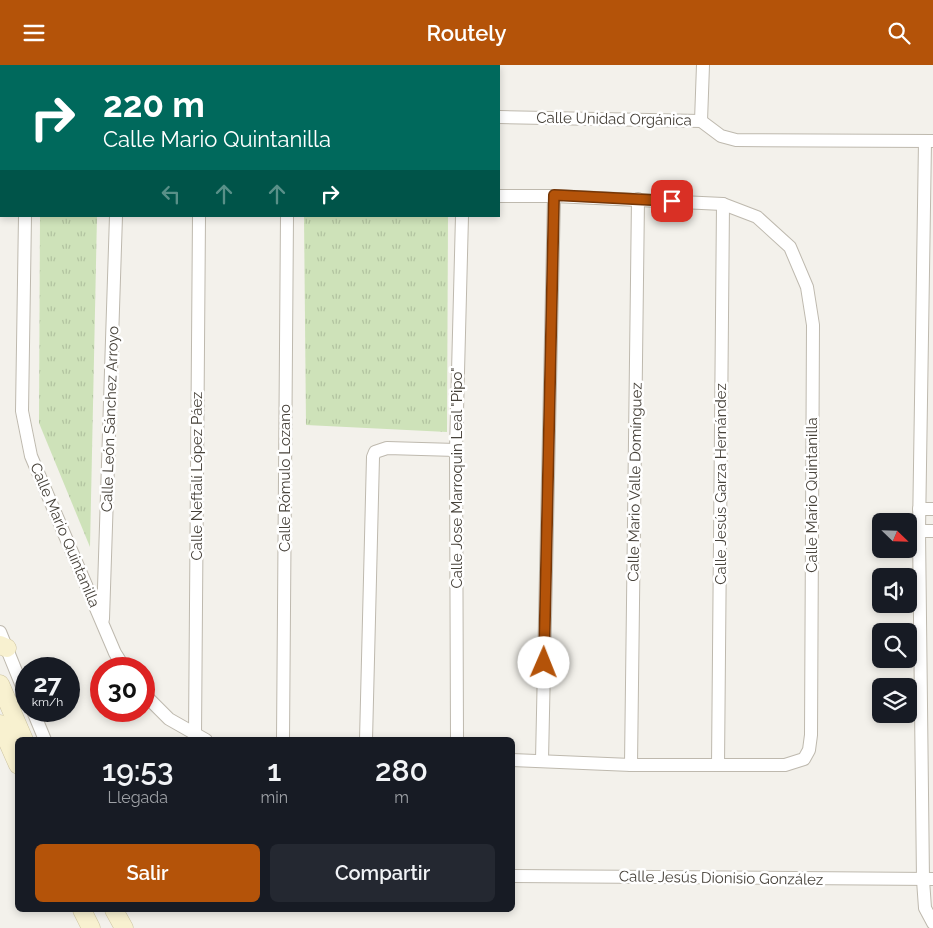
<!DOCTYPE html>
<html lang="es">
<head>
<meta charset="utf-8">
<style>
  :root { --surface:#171b24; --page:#242831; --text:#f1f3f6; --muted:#9ea1a6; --accent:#b45309 }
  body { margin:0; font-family:Raleway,sans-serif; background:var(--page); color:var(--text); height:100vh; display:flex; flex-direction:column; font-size:19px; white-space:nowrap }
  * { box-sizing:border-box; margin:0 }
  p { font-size:16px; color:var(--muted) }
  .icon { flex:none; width:28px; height:28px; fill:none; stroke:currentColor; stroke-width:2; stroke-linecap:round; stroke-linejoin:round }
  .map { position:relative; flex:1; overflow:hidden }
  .sheet { position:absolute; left:15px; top:672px; width:500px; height:175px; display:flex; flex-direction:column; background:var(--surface); border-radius:8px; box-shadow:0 2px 8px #0003 }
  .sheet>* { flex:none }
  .top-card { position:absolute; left:0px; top:0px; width:500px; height:152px; box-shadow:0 2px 8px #0003; background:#00695c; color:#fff; overflow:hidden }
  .needle { width:32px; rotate:113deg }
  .buttons { position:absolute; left:872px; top:448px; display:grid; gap:10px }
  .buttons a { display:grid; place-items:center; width:45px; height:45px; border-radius:8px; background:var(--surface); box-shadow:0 2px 8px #0003; font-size:25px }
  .speed { position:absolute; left:15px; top:592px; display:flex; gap:10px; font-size:25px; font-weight:700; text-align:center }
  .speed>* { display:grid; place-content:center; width:65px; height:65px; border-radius:50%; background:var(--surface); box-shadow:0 2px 8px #0003; line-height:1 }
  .speed small { font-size:12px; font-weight:400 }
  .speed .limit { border:8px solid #d22; background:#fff; color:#111 }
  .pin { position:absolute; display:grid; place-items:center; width:42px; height:42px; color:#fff; margin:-21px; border-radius:10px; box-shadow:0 2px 8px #0006 }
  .me { position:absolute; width:55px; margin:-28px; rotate:1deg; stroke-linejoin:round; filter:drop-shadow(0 0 4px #0008) }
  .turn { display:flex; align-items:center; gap:18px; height:105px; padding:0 20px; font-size:22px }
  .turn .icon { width:65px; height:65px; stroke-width:2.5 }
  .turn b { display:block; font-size:35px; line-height:42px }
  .lanes { display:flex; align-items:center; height:48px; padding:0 20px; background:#0003; justify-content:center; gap:25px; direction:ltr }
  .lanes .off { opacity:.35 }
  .eta { display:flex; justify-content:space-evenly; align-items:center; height:85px; text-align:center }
  .eta b { font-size:30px; font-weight:600; line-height:35px }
  .primary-button { display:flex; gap:10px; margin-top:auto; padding:10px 20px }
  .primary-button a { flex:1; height:58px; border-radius:8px; background:var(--accent); color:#fff; font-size:20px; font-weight:600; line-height:58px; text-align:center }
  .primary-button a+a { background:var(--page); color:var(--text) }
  header { display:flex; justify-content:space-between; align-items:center; height:65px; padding:0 20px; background:var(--accent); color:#fff; font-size:22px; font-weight:600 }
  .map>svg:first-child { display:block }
  .grass { fill:url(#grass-tufts) }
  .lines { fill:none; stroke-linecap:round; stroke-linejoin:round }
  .street-casing { stroke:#beb9ae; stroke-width:14 }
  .secondary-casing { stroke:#cdc4a0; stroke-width:19 }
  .street { stroke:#fff; stroke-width:12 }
  .secondary { stroke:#f8f1d0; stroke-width:18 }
  .route-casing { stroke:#753606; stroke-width:12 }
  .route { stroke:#b45309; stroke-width:9 }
  .labels { text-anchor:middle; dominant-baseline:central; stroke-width:5; stroke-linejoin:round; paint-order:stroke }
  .street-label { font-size:15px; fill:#47423a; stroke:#fff }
</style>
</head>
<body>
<header><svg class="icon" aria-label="menu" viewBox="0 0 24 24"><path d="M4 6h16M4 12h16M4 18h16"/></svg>Routely<svg class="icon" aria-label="search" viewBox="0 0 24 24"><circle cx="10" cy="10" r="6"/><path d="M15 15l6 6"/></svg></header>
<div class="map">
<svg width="933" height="863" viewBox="0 0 933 863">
  <defs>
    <pattern id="grass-tufts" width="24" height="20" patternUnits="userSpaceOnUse" patternTransform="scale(1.25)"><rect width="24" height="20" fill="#cee2b9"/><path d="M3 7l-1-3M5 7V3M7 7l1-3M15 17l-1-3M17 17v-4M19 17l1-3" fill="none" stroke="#b2c3a0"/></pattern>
  </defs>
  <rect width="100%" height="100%" fill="#f3f1eb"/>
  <!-- grass -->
  <g class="grass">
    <polygon points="40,151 97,151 90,482 39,358"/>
    <polygon points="304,151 448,151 447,367 306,360"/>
  </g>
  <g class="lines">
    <defs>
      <g id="street">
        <polyline points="0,41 1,41"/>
        <polyline points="499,52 701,56 721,71 736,75 933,76"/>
        <polyline points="701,56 703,0"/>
        <polyline points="925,76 919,466 923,815 925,843 933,858"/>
        <polyline points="499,131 554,131 723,139 757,152 790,182 807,222 813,260 811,670 809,685 804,694 785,700 631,700 512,695"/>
        <polyline points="25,151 22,346 31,391 115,588 125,604"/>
        <polyline points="919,444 933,444"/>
        <polyline points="919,466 933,466"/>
        <polyline points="103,554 116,151"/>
        <polyline points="0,567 26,631"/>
        <polyline points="144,629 169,654 206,675"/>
        <polyline points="33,646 45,675"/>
        <polyline points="195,670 199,151"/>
        <polyline points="283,675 287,151"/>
        <polyline points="366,675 373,392 375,387 387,383 456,385"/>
        <polyline points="457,675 456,385 462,151"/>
        <polyline points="542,695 554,131"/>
        <polyline points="631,700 638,134"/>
        <polyline points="718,700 723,139"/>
        <polyline points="512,811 933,814"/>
      </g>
      <g id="secondary">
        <polyline points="0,580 7,583"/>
        <polyline points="0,619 24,675"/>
        <polyline points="0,659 18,700"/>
        <polyline points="82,845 91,863"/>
        <polyline points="114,845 124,863"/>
      </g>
    </defs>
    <!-- street casing -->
    <use href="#street" class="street-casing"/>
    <!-- secondary casing -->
    <use href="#secondary" class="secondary-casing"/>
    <!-- street -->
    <use href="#street" class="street"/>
    <!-- secondary -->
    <use href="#secondary" class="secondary"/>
  </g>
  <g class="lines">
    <defs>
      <polyline id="route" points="544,598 554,130 672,136"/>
    </defs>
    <!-- route casing -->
    <use href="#route" class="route-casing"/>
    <!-- route -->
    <use href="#route" class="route"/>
  </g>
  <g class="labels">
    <!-- street labels -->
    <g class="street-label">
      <text transform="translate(614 54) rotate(1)">Calle Unidad Orgánica</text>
      <text transform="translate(110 354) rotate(-88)">Calle León Sánchez Arroyo</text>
      <text transform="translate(197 411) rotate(-90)">Calle Neftalí López Páez</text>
      <text transform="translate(285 413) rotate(-90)">Calle Rómulo Lozano</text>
      <text transform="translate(457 413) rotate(-90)">Calle Jose Marroquin Leal "Pipo"</text>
      <text transform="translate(635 417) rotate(-89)">Calle Mario Valle Domínguez</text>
      <text transform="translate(721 419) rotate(-90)">Calle Jesús Garza Hernández</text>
      <text transform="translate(812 430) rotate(-90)">Calle Mario Quintanilla</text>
      <text transform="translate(65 470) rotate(67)">Calle Mario Quintanilla</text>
      <text transform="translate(721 813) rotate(1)">Calle Jesús Dionisio González</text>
    </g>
  </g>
</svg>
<div class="buttons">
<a><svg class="needle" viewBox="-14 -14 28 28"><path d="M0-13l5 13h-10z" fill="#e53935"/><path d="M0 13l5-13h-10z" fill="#9ea1a6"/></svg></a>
<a><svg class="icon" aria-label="sound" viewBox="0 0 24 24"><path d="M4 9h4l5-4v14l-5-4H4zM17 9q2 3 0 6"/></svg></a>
<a><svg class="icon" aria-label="search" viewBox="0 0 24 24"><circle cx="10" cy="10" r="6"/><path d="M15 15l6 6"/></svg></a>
<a><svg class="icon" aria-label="layers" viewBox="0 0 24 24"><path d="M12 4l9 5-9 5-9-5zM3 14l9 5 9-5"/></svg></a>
</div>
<div class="speed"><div>27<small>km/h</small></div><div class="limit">30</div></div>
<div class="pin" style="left:672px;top:136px;background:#d93025"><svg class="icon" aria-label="arrive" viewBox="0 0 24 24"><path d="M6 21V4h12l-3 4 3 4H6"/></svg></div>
<svg class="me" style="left:544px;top:598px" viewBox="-20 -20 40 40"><circle r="19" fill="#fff"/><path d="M0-13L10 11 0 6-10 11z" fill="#b45309"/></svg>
<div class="top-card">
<div class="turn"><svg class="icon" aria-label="right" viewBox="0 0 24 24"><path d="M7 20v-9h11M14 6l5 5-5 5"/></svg><div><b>220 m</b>Calle Mario Quintanilla</div></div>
<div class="lanes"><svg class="icon off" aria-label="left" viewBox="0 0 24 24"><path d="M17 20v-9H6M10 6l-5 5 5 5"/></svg><svg class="icon off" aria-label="ahead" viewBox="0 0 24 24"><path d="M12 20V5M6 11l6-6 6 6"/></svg><svg class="icon off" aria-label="ahead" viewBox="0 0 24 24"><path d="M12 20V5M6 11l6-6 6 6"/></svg><svg class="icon" aria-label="right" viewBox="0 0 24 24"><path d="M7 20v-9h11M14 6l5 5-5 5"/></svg></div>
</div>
<section class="sheet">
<div class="eta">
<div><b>19:53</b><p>Llegada</p></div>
<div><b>1</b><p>min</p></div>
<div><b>280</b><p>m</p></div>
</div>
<div class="primary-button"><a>Salir</a><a>Compartir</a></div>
</section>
</div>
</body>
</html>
